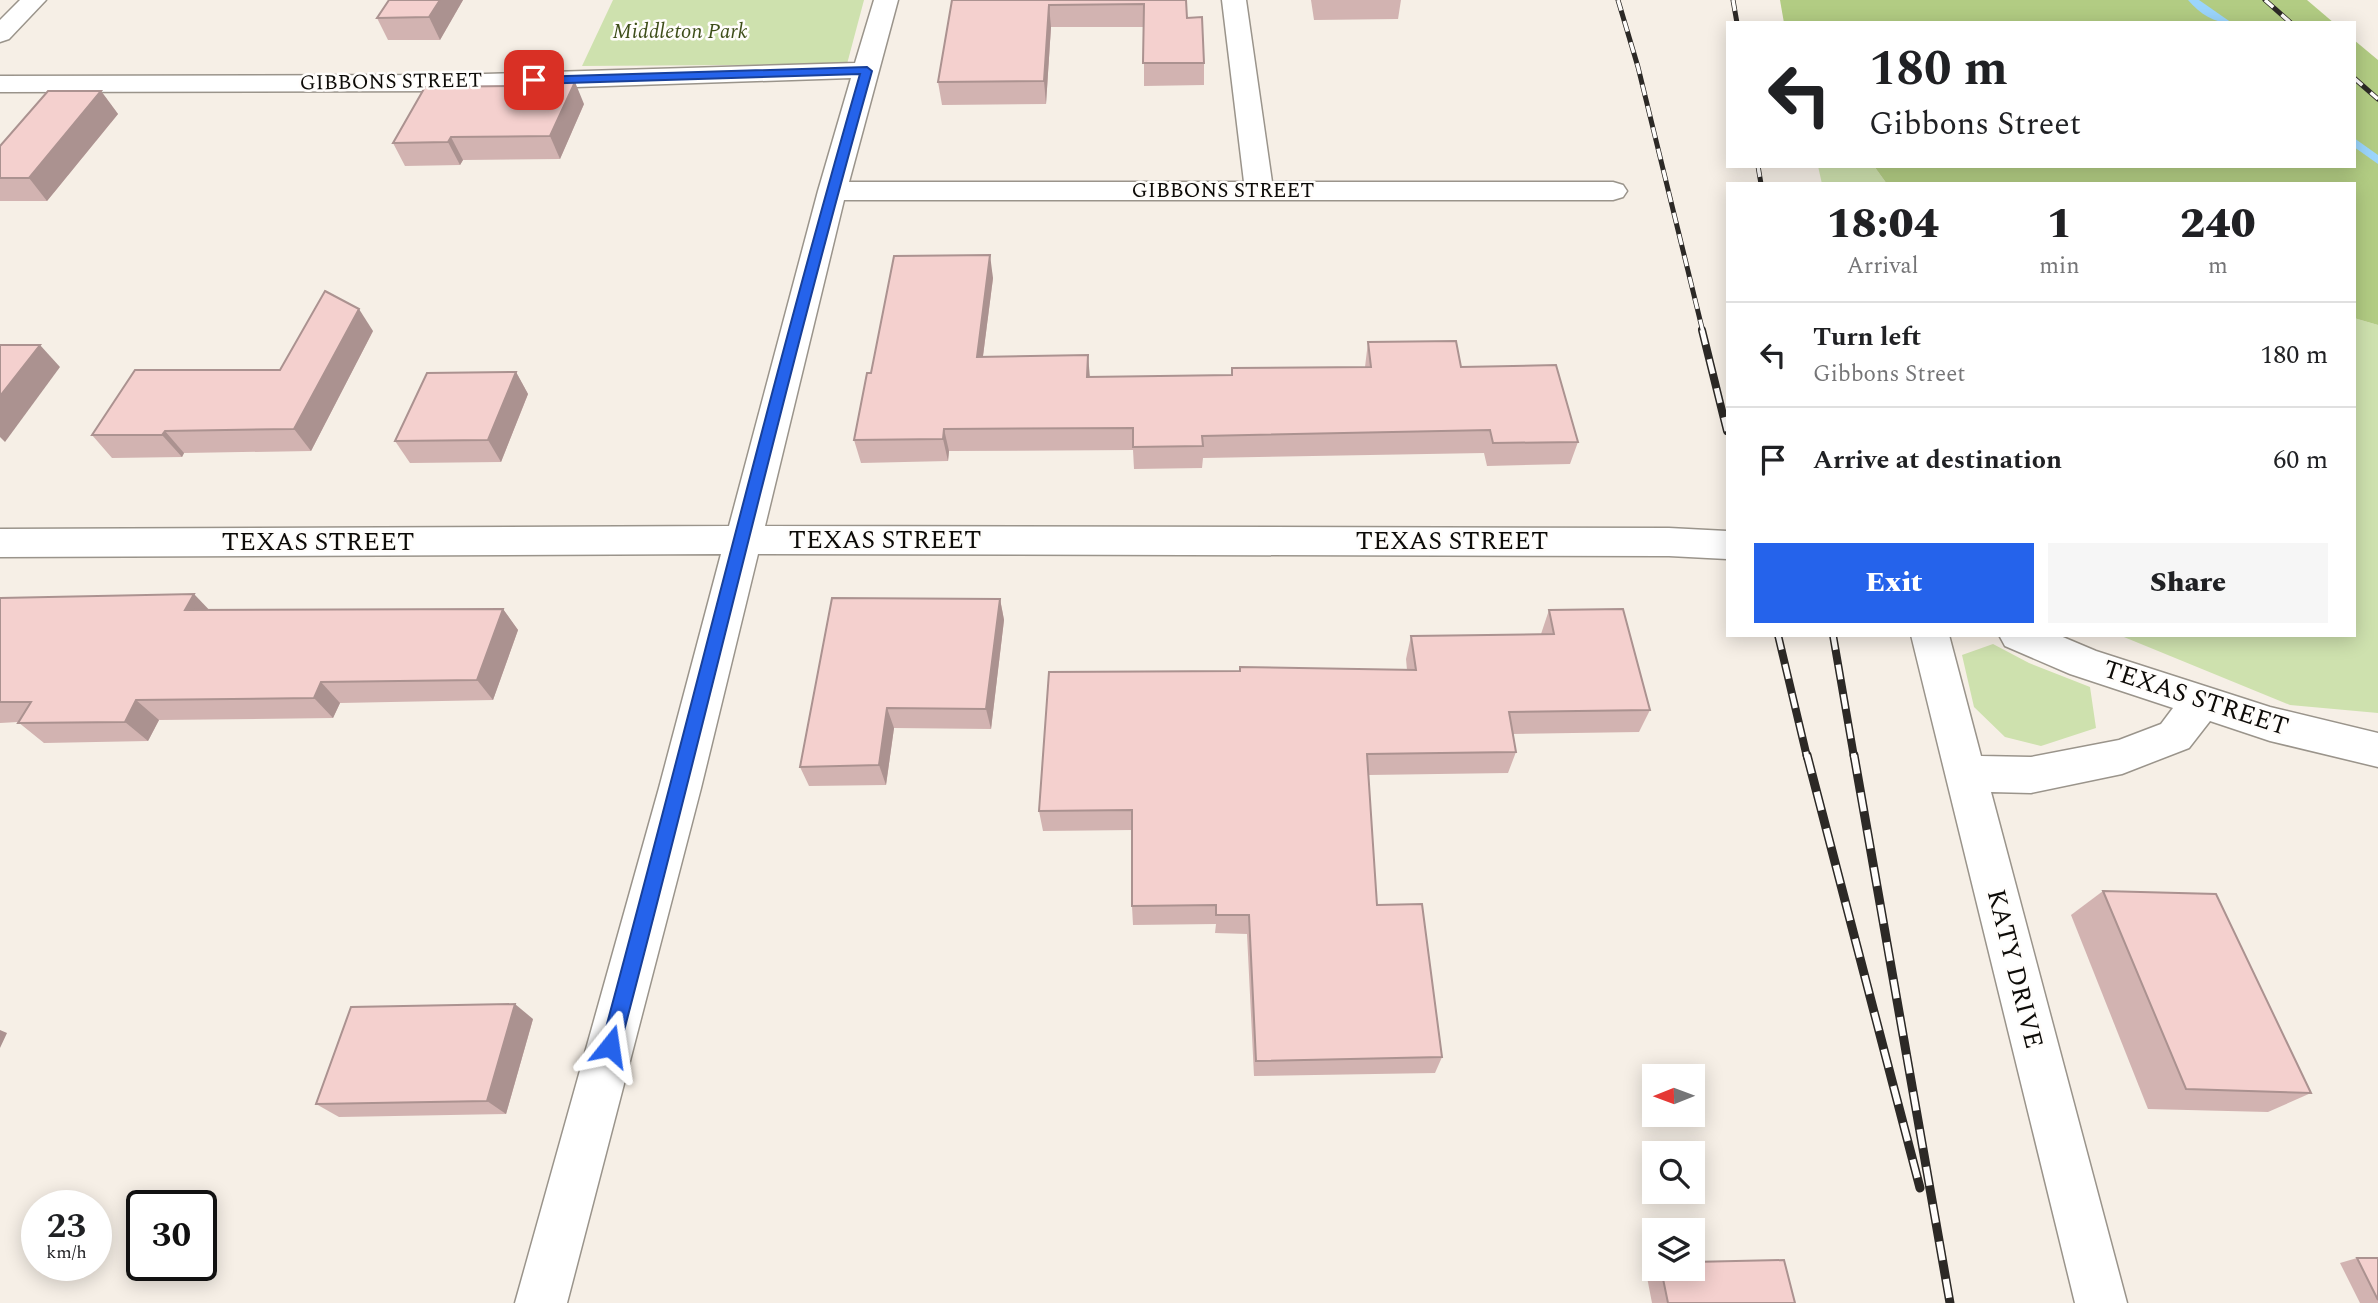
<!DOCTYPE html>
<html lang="en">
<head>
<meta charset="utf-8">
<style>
  :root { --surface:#fff; --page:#f6f6f6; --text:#202124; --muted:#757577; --line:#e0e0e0; --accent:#2563eb }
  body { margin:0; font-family:Spectral,serif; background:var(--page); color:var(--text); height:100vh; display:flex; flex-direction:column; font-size:26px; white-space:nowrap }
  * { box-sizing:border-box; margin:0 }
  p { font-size:23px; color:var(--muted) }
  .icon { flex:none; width:38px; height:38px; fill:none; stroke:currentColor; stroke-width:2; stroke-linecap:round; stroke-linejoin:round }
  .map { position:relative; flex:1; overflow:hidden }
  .details { position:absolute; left:1726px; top:182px; width:630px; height:455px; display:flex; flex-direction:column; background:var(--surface); border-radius:0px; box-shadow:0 4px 18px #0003 }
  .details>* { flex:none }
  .hud { position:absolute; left:1726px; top:21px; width:630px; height:147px; border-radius:0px; box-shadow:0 4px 18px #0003; background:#fff; color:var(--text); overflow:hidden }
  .needle { width:46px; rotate:269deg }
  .tools { position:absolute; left:1642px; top:1064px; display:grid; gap:14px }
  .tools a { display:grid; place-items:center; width:63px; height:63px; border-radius:0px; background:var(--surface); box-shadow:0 4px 18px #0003; font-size:35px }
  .speed { position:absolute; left:21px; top:1190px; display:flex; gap:14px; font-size:35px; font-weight:700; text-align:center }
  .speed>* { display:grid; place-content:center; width:91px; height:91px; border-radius:50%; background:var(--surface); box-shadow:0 4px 18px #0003; line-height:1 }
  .speed small { font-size:18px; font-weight:400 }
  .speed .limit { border:4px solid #111; border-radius:10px; background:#fff; color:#111 }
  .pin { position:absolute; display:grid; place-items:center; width:60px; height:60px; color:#fff; margin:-30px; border-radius:14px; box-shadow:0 4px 10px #0006 }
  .me { position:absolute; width:77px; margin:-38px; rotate:15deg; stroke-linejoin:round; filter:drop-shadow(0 0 5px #0008) }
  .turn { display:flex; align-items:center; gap:24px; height:147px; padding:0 28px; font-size:32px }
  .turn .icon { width:91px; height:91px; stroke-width:2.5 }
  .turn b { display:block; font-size:49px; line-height:60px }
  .eta { display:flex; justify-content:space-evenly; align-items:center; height:119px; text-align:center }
  .eta b { font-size:42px; font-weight:800; line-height:49px }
  .cta { display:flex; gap:14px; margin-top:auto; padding:14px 28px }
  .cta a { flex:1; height:80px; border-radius:0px; background:var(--accent); color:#fff; font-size:28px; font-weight:800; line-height:80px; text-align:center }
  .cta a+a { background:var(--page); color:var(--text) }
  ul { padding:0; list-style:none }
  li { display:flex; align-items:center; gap:21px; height:105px; padding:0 28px; border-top:2px solid var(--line) }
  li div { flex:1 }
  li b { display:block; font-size:26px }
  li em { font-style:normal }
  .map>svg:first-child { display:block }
  .green { fill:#cee1ae }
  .forest { fill:#b2cc83 }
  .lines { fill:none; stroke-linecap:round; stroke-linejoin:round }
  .stream { fill:#9bd5fc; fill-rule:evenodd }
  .minor-casing { stroke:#9a948b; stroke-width:3 }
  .minor { fill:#fff; fill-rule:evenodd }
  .rail-far2-casing { stroke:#2c2926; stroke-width:5 }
  .rail-far1-casing { stroke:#2c2926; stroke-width:8 }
  .rail-casing { stroke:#2c2926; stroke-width:9 }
  .rail-far2 { stroke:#fffdfb; stroke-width:3.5; stroke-dasharray:11; stroke-linecap:butt }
  .rail-far1 { stroke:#fffdfb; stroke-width:5; stroke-dasharray:15; stroke-linecap:butt }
  .rail { stroke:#fffdfb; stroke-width:6; stroke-dasharray:19; stroke-linecap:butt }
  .wall { fill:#d2b3b1 }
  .shaded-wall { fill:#ab9290 }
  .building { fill:#f4d0ce; stroke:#ab9290; stroke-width:2 }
  .route { fill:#2563eb; stroke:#184099; stroke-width:2 }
  .labels { text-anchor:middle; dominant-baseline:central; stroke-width:5; stroke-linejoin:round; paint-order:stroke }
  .far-park-label { font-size:21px; font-style:italic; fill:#3e4e1a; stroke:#fffdfb }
  .far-street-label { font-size:21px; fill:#0d0b08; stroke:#fffdfb }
  .street-label { font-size:26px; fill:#0d0b08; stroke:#fffdfb }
</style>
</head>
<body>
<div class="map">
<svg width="2378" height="1303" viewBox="0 0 2378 1303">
  <rect width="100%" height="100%" fill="#f6efe6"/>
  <!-- green -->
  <g class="green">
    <polygon points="613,0 864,0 847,64 582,66"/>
    <polygon points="1818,166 1874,166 1887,184 1822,184"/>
    <polygon points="2354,318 2378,325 2378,713 2290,705 2119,635 2354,635"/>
    <polygon points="1993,644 2029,663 2090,687 2096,728 2041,746 2005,737 1974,707 1962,655"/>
  </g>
  <!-- forest -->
  <g class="forest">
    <polygon points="1780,0 2307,0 2334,23 1784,23"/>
    <polygon points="2354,40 2378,60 2378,325 2354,318 2354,184 1887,184 1874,166 2354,166"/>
  </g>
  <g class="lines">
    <!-- stream -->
    <g class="stream">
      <path d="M 2188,0 L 2199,0 L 2232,23 C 2214,23 2200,14 2188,0 Z"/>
      <polygon points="2354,138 2378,155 2378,164 2354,147"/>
    </g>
    <defs>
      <g id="minor">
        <polygon points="20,0 46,0 9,39 0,42 0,20"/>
        <polygon points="874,0 898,0 849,182 1244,182 1222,0 1246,0 1272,182 1613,182 1623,185 1627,191 1623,197 1613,200 844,200 765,526 1669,528 1727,531 1727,559 1669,556 758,554 701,788 567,1303 515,1303 659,788 721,554 0,557 0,529 729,526 818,191 851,78 451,91 0,92 0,76 451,75 855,63"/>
        <polygon points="1911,635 1949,635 1981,756 2031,757 2119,740 2161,724 2173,708 2070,674 2005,646 1999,635 2058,635 2096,651 2270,707 2378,733 2378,767 2270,741 2210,721 2189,748 2122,774 2031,793 1991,792 2127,1303 2075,1303"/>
      </g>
    </defs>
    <!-- minor casing -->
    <use href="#minor" class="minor-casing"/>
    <!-- minor -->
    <use href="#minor" class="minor"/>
    <defs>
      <g id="rail-far2">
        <polyline points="1618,0 1638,67 1703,332"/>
        <polyline points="1733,0 1737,23"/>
        <polyline points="2265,0 2291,23"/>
        <polyline points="2354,78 2378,99"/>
        <polyline points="1758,166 1761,184"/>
      </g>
      <g id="rail-far1">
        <polyline points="1702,330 1727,431"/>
        <polyline points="1778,635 1807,757"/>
        <polyline points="1833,635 1854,757"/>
      </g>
      <g id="rail">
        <polyline points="1807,755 1920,1188"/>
        <polyline points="1854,755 1950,1303"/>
      </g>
    </defs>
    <!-- rail-far2 casing -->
    <use href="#rail-far2" class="rail-far2-casing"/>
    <!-- rail-far1 casing -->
    <use href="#rail-far1" class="rail-far1-casing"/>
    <!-- rail casing -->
    <use href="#rail" class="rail-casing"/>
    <!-- rail-far2 -->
    <use href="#rail-far2" class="rail-far2"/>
    <!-- rail-far1 -->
    <use href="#rail-far1" class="rail-far1"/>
    <!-- rail -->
    <use href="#rail" class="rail"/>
  </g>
  <!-- wall -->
  <g class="wall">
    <polygon points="389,0 463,0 440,40 388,40 377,18"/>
    <polygon points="952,0 1186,0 1187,18 1204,63 1204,85 1144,86 1144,27 1051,27 1046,104 942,105 938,82"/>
    <polygon points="1311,0 1401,0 1398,19 1314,20"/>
    <polygon points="101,91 118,114 47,201 0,201 0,178"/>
    <polygon points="584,104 560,159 463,160 460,165 405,166 393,143"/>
    <polygon points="993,278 983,356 1090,377 1231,375 1365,367 1368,342 1461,367 1578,442 1570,464 1487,466 1484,453 1203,458 1202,468 1134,469 1133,450 949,451 948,461 861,463 854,440 871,373"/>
    <polygon points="373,331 311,451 184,453 182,457 112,458 92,435 280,370"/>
    <polygon points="516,372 528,394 501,462 410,463 395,441"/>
    <polygon points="0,598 209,610 503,609 518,630 493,700 340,703 333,718 159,720 148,741 44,743 18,722 0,723"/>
    <polygon points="1000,599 1004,620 991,729 894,728 886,785 809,786 800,767"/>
    <polygon points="1549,610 1650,710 1639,732 1513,734 1516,752 1508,773 1368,775 1377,905 1442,1057 1435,1073 1254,1076 1247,934 1215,933 1216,924 1133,925 1132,906 1132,830 1043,831 1039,811 1407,670 1406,659 1411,636 1541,634"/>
    <polygon points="2103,891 2311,1093 2268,1112 2148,1109 2071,915"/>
    <polygon points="533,1019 506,1114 339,1117 316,1104"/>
    <polygon points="2357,1258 2378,1258 2378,1303 2360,1303 2340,1263"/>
    <polygon points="1654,1266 1654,1269 1692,1269 1795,1303 1652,1303 1646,1272"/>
  </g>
  <!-- shaded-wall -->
  <g class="shaded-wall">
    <polygon points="440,0 463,0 440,40 429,17"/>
    <polygon points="1049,5 1051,27 1046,104 1044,81"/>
    <polygon points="575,82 584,104 560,159 550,136"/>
    <polygon points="101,91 118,114 47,201 29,178"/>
    <polygon points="451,137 463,160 460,165 448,142"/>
    <polygon points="990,255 993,278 980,379 977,357"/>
    <polygon points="359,309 373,331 311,451 294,429"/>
    <polygon points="40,345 60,367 5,442 0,437 0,396"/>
    <polygon points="1088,355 1090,378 1087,377"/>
    <polygon points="516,372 528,394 501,462 488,440"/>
    <polygon points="944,429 949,451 948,461 943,439"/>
    <polygon points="165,431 184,453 182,457 162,435"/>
    <polygon points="194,594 215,616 185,610"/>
    <polygon points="1000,599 1004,620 991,729 986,709"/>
    <polygon points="503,609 518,630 493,700 477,680"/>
    <polygon points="321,682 340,703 333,718 314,698"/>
    <polygon points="136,700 159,720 148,741 125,722"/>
    <polygon points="887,708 894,728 886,785 879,765"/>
    <polygon points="515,1004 533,1019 506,1114 487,1101"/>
    <polygon points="0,1030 7,1033 0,1048"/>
  </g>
  <!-- building -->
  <g class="building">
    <polygon points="389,0 440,0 429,17 377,18"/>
    <polygon points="952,0 1186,0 1187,18 1202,17 1204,63 1143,63 1144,4 1049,5 1044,81 938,82"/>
    <polygon points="521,82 575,82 550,136 451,137 448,142 393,143 425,87 519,86"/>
    <polygon points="48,91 101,91 29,178 0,178 0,146"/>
    <polygon points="990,255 977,357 1088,355 1087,377 1232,375 1232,368 1371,367 1368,342 1456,341 1461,367 1556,365 1578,442 1493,443 1490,430 1202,436 1203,446 1133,447 1133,428 944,429 943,439 854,440 867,373 871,373 894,256"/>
    <polygon points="325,291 359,309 294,429 165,431 162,435 92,435 135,370 280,370"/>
    <polygon points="0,345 40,345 0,396"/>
    <polygon points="516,372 488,440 395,441 427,373"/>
    <polygon points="194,594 185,610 503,609 477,680 321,682 314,698 136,700 125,722 18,723 31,702 0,702 0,598"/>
    <polygon points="832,598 1000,599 986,709 887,708 879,765 800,767"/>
    <polygon points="1623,609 1650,710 1509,712 1516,752 1367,754 1377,905 1422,904 1442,1057 1256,1061 1249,915 1216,915 1216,905 1132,906 1132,810 1039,811 1049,672 1240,671 1240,667 1416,670 1411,636 1554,634 1549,610"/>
    <polygon points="2103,891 2216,894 2311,1093 2186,1089"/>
    <polygon points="515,1004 487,1101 316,1104 351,1007"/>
    <polygon points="2357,1258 2378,1258 2378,1300"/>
    <polygon points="1784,1260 1795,1303 1668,1303 1661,1269 1692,1269 1692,1262"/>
  </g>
  <!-- route -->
  <path class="route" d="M 867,67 L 872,71 C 781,394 706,721 620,1046 L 617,1053 L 610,1055 L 603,1053 L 601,1046 C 689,722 767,396 860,74 L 534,84 L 528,80 L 534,77 Z"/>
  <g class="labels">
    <!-- far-park labels -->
    <g class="far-park-label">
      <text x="680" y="32">Middleton Park</text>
    </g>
    <!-- far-street labels -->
    <g class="far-street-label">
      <text transform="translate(391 82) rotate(-1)">GIBBONS STREET</text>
      <text x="1223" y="191">GIBBONS STREET</text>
    </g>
    <!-- street labels -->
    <g class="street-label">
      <text x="885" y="540">TEXAS STREET</text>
      <text x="1452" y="541">TEXAS STREET</text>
      <text x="318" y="542">TEXAS STREET</text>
      <text transform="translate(2196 698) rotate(18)">TEXAS STREET</text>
      <text transform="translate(2015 969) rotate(76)">KATY DRIVE</text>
    </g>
  </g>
</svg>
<div class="tools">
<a><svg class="needle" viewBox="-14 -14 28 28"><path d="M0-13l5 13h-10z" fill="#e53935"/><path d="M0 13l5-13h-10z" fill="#757577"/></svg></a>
<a><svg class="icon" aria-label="search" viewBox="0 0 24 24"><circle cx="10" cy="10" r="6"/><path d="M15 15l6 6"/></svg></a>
<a><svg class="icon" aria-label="layers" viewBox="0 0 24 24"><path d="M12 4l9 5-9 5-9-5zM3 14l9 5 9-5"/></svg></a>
</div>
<div class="speed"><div>23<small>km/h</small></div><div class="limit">30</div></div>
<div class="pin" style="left:534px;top:80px;background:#d93025"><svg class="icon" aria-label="arrive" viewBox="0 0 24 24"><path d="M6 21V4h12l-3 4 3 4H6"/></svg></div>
<svg class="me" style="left:610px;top:1046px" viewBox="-20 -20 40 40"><path d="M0-17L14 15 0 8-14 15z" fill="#2563eb" stroke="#fff" stroke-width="4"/></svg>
<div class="hud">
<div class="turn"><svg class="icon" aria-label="left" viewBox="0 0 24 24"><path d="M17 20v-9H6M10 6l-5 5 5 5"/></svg><div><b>180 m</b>Gibbons Street</div></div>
</div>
<section class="details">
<div class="eta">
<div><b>18:04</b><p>Arrival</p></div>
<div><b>1</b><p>min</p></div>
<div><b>240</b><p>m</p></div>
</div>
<ul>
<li><svg class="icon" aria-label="left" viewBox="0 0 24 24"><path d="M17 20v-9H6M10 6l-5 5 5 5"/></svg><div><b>Turn left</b><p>Gibbons Street</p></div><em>180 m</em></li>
<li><svg class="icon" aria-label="arrive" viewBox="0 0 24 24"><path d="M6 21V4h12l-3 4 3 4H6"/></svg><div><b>Arrive at destination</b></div><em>60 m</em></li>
</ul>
<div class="cta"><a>Exit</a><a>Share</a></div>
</section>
</div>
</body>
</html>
